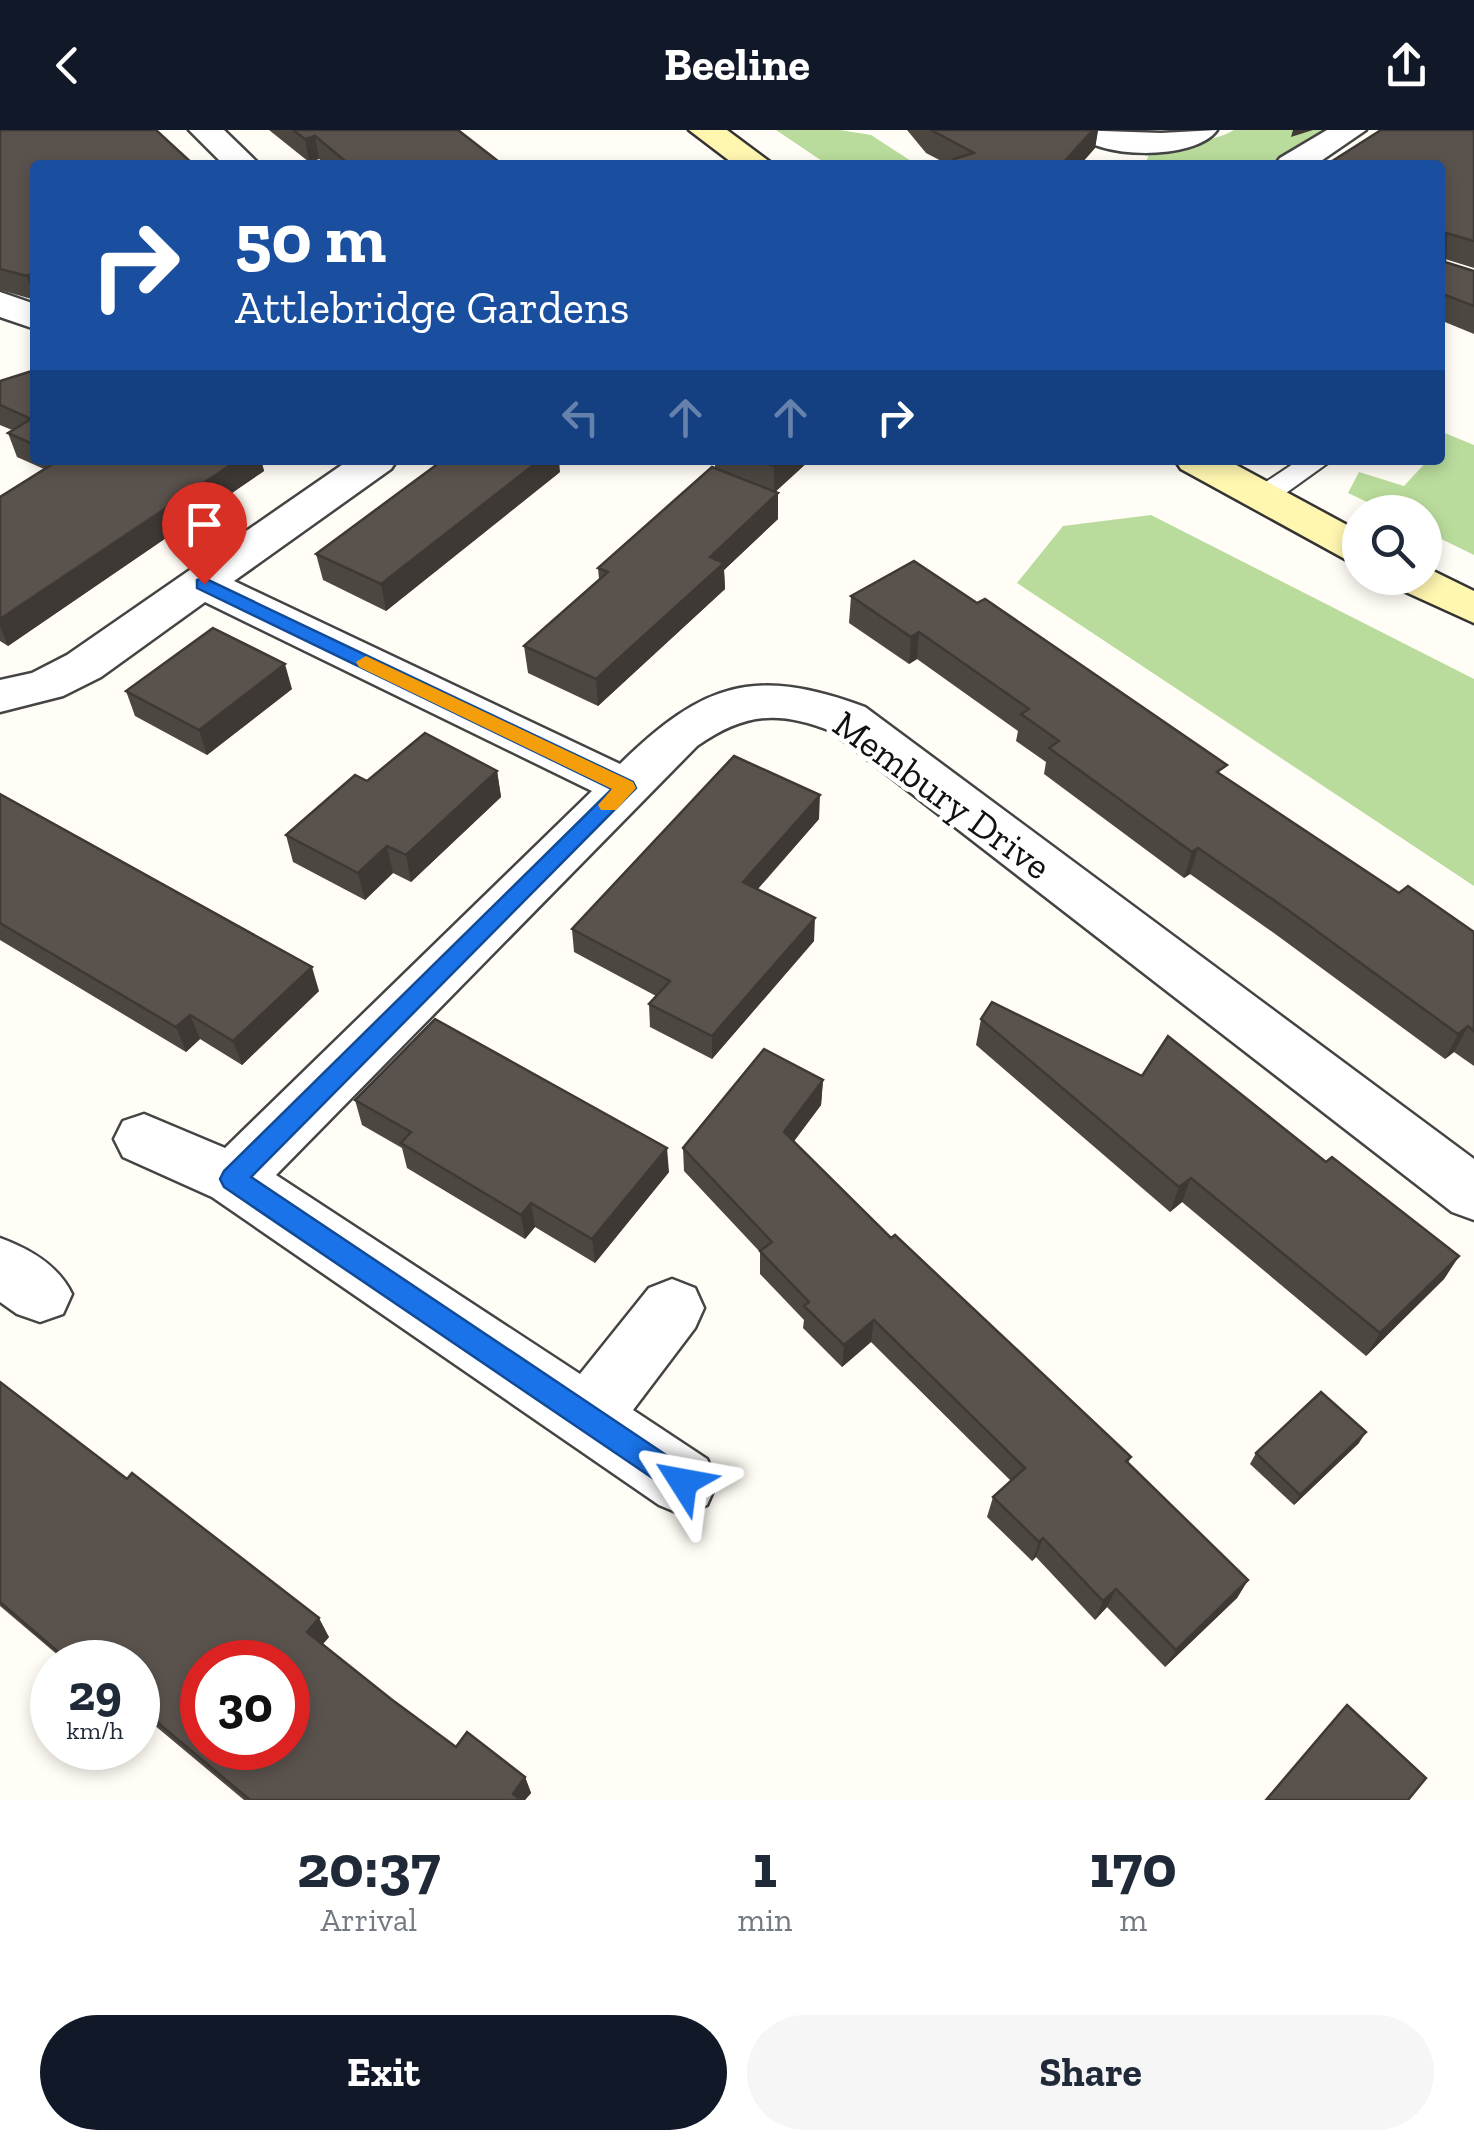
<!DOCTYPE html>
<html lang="en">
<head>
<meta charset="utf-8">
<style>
  :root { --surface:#fff; --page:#f6f6f7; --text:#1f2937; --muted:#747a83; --accent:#111827 }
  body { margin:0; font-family:"Zilla Slab",serif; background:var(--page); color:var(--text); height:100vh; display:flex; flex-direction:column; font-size:38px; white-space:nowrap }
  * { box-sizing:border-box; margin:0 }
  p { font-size:32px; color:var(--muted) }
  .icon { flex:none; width:55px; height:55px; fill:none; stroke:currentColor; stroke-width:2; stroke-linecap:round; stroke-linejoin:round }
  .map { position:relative; height:1670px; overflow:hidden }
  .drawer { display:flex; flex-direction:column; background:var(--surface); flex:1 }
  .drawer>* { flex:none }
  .guide { position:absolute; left:30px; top:30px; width:1415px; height:305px; border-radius:10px; box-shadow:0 5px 15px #0003; background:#1a4fa0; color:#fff; overflow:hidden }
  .fabs { position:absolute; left:1342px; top:365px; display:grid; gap:20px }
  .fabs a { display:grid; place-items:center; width:100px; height:100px; border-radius:50%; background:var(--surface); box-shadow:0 5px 15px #0003; font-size:50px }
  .speed { position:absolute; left:30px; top:1510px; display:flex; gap:20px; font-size:50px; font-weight:700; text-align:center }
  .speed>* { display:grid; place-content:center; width:130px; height:130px; border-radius:50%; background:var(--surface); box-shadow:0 5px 15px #0003; line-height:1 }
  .speed small { font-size:25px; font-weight:400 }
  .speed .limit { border:15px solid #d22; background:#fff; color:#111 }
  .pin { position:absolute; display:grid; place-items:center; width:85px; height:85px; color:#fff; margin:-102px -42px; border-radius:50% 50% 50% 0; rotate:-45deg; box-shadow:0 0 10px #0007 }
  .pin .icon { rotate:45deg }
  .me { position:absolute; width:110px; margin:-55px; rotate:304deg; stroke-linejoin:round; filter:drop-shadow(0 0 8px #0008) }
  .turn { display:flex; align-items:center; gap:35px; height:210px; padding:0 40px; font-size:45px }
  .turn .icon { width:130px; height:130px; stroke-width:2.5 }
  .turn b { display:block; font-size:70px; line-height:85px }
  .lanes { display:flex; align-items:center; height:95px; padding:0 40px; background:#0003; justify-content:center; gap:50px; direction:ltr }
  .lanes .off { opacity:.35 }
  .eta { display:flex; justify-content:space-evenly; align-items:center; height:170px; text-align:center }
  .eta b { font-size:60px; font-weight:800; line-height:70px }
  .button { display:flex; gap:20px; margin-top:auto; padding:20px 40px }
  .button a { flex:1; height:115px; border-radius:60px; background:var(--accent); color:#fff; font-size:40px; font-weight:800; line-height:115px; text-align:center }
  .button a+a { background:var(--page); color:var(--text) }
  header { display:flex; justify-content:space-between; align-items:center; height:130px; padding:0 40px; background:var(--accent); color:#fff; font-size:45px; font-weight:800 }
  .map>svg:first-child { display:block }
  .forest { fill:#b9dc9c }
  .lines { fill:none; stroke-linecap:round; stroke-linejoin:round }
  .lane-casing { stroke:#444; stroke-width:4 }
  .street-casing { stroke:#444; stroke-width:5 }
  .secondary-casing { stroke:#333; stroke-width:5 }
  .lane { fill:#fff; fill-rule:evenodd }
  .street { fill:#fff; fill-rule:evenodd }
  .secondary { fill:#fff6b0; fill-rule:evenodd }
  .wall { fill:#4d4742 }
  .shaded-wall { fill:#3f3936 }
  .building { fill:#5a524d; stroke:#3f3936; stroke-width:2.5; fill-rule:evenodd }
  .route { fill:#1a73e8; stroke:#114b97; stroke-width:2.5 }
  .slow { fill:#f59e0b }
  .labels { text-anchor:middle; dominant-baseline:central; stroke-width:10; stroke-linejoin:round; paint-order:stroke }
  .street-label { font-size:38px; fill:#111; stroke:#fff }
</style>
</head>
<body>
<header><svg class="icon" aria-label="back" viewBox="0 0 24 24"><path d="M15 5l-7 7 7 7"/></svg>Beeline<svg class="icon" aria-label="share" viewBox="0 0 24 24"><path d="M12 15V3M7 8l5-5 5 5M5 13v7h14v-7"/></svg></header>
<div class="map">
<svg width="1474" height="1670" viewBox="0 0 1474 1670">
  <rect width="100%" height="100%" fill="#fffdf5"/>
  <!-- forest -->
  <g class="forest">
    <polygon points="776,0 840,0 871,5 911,31 909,35 828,35"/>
    <path d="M 1234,0 L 1335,0 L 1278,35 L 1145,35 L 1149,24 C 1176,8 1207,16 1234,0 Z"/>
    <polygon points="1440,301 1474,315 1474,425 1425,401 1425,382 1388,382 1348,363 1359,342 1404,356 1428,330 1440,330"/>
    <polygon points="1151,385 1474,549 1474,756 1017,453 1063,396"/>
  </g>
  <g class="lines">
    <defs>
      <polygon id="lane" points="1299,330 1332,330 1272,373 1252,373 1248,367 1252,361"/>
      <g id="street">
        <polygon points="189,0 224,0 260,35 224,35"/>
        <path d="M 1073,0 L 1161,3 L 1217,0 C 1196,31 1093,30 1073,0 Z"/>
        <polygon points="1327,0 1366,0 1315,35 1275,35 1280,28"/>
        <polygon points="0,162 35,174 35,199 0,187"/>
        <path d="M 349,330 L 397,330 L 391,339 L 234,451 L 620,634 C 703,553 754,536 865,577 L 1474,1029 L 1474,1090 L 1452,1082 L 831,601 C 778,580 744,583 697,616 L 276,1045 L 580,1244 L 649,1158 L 672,1149 L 695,1158 L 704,1178 L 695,1198 L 633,1280 L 707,1329 L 717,1352 L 707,1375 L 683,1385 L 659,1375 L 212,1067 L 123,1027 L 114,1009 L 123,991 L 144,984 L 225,1018 L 592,661 L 205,472 L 101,547 L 63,566 L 0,582 L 0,550 L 32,543 L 67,525 Z"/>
        <path d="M 0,1108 C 30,1119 58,1135 72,1164 L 63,1184 L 40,1192 L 17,1184 L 0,1172 Z"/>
      </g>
      <g id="secondary">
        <polygon points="689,0 727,0 774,35 735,35"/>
        <polygon points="1175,330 1227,330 1360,402 1360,433 1345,429 1181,339"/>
        <polygon points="1425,437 1474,461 1474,493 1397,458 1391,448 1425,448"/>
      </g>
    </defs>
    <!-- lane casing -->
    <use href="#lane" class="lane-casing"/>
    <!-- street casing -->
    <use href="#street" class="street-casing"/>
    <!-- secondary casing -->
    <use href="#secondary" class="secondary-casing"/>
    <!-- lane -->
    <use href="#lane" class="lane"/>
    <!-- street -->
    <use href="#street" class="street"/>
    <!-- secondary -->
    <use href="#secondary" class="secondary"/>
  </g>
  <!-- wall -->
  <g class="wall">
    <polygon points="0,0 35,35 35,170 0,160"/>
    <polygon points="269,0 458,0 503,35 327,35 319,29 309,32"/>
    <polygon points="907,0 1098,0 1095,18 1080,35 949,35 926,23"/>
    <polygon points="1474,0 1474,138 1445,129 1445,132 1474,141 1474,204 1440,190 1440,35"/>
    <polygon points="35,240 35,330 261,330 264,341 8,516 0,511 0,367 44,339 17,327 8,303 12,300 0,295 0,251"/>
    <polygon points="715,330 810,330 775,362 778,389 724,440 725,459 598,576 528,543 524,516 599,449 598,438 715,338"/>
    <polygon points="560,342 386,481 323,450 316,424"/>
    <polygon points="851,466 1223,646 1399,763 1474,802 1474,936 1454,922 1445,929 1278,806 1190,744 1184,748 1044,644 1046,632 1016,611 1018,601 917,529 909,534 849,493"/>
    <polygon points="292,559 207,625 135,586 126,561"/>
    <polygon points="497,641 501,667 411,752 393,743 365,770 293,732 286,705 367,651"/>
    <polygon points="0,664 319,861 242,935 200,909 186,922 0,810"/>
    <polygon points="819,689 758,759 814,811 712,929 650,897 649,874 656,866 574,822 572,799"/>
    <polygon points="981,889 1142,946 1459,1126 1444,1149 1366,1226 1182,1072 1170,1082 976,915"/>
    <polygon points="823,950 821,975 794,1011 891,1108 1131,1327 1128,1333 1248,1450 1237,1468 1165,1537 1107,1477 1095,1490 1036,1427 1032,1431 987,1387 993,1367 1011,1351 871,1212 842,1237 803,1198 804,1190 760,1144 760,1122 684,1041 683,1018"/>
    <polygon points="355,970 669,1042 595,1133 535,1097 525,1109 407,1038 402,1018 362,995"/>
    <polygon points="0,1252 329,1507 322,1515 391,1569 456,1617 525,1647 531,1663 525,1670 244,1670 147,1589 141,1597 138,1594 138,1532 66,1532 0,1476"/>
    <polygon points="1359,1313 1294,1375 1250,1334 1256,1323"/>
  </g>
  <!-- shaded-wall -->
  <g class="shaded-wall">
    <polygon points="1093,0 1098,0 1095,18 1080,35 1061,35"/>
    <polygon points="1293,0 1313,0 1291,7"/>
    <polygon points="315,6 319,29 309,32 305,9"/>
    <polygon points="35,142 35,170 27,146"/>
    <polygon points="238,330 261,330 264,341 8,516 0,496 0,489"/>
    <polygon points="540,330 559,330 560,342 386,481 381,454"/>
    <polygon points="782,330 810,330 774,363 774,336"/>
    <polygon points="778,363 778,389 724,440 725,459 598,576 596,549 710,427"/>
    <polygon points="919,502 917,529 909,534 911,507"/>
    <polygon points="285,534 292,559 207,625 199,600"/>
    <polygon points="497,641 501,667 411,752 406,725"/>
    <polygon points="820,665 819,689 743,775 743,752"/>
    <polygon points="387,716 393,743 365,770 358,743"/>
    <polygon points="1198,718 1190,744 1184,748 1192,722"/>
    <polygon points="815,788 814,811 712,929 712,906"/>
    <polygon points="312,837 319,861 242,935 233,911"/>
    <polygon points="190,885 200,909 186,922 176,897"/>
    <polygon points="1468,896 1454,922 1445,929 1458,904"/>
    <polygon points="823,950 821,975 783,1026 784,1002"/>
    <polygon points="667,1018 669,1042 595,1133 592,1109"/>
    <polygon points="1191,1048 1182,1072 1170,1082 1179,1057"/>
    <polygon points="531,1073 535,1097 525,1109 521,1085"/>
    <polygon points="1459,1126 1444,1149 1366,1226 1380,1203"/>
    <polygon points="874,1190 871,1212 842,1237 844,1215"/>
    <polygon points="1366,1302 1359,1313 1294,1375 1300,1365"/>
    <polygon points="1043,1408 1036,1427 1032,1431 1039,1412"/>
    <polygon points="1248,1450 1237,1468 1165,1537 1176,1520"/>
    <polygon points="1116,1459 1107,1477 1095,1490 1103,1471"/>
    <polygon points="319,1488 329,1507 317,1521 307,1502"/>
    <polygon points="138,1578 147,1589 141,1597 138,1593"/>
    <polygon points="525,1647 531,1663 525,1670 516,1670 513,1664"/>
  </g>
  <!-- building -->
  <g class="building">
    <polygon points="0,0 156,0 194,35 35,35 35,142 27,146 0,139"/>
    <polygon points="293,0 458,0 503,35 350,35 315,6 305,9"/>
    <polygon points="931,0 1093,0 1061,35 960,35 954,29 974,23"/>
    <polygon points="1381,0 1474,0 1474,111 1446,103 1445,132 1474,141 1474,176 1440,163 1440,35 1326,35"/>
    <polygon points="35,240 35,315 8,303 31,289 0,275 0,251"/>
    <polygon points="59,330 238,330 0,489 0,367"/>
    <polygon points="443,330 540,330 381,454 316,424"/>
    <polygon points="757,330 782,330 774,336"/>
    <polygon points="712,337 778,363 710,427 724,433 596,549 524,516 608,442 598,438"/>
    <polygon points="914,431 977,473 985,469 1227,635 1217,642 1399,763 1408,756 1474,802 1474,901 1468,896 1458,904 1288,780 1198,718 1192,722 1049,618 1059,611 1021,584 1029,579 919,502 911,507 851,466"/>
    <polygon points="213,498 285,534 199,600 126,561"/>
    <polygon points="425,603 497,641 406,725 387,716 358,743 286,705 355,645 367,651"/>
    <polygon points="734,626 820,665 743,752 815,788 712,906 649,874 670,851 572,799"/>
    <polygon points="0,664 312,837 233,911 190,885 176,897 0,793"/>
    <polygon points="992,872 1142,946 1168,906 1326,1032 1332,1027 1459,1126 1380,1203 1191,1048 1179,1057 981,889"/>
    <polygon points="435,889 667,1018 592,1109 531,1073 521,1085 401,1013 411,1002 355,970"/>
    <polygon points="764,919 823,950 784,1002 891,1108 895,1105 1131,1327 1126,1331 1248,1450 1176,1520 1116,1459 1103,1471 1043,1408 1039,1412 993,1367 1025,1338 874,1190 844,1215 804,1176 809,1172 760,1121 772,1112 683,1018"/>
    <path d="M 0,1252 L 127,1349 L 132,1343 L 319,1488 L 307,1502 L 391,1569 L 456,1617 L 467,1602 L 525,1647 L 513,1664 L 521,1670 L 250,1670 L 138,1576 L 138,1532 L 70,1532 L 0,1472 ZM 202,1532 L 288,1532 L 288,1618 L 202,1618 Z"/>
    <polygon points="1321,1262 1366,1302 1300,1365 1256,1323"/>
    <polygon points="1347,1575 1426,1648 1408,1670 1266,1670"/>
  </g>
  <!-- route -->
  <polygon class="route" points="204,448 633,652 636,658 251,1047 693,1343 698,1352 693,1362 683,1366 673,1362 224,1057 220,1049 224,1041 612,659 197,458 197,450"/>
  <!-- slow -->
  <polygon class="slow" points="366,526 633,652 636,658 616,680 601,680 598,675 612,659 359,537 356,532"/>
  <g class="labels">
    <!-- street labels -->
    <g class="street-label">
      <text transform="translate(942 665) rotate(36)">Membury Drive</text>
    </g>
  </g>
</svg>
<div class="fabs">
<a><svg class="icon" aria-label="search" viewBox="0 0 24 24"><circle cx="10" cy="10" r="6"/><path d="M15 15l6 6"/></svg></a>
</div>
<div class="speed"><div>29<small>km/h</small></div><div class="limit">30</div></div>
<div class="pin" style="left:204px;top:454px;background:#d93025"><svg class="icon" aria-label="arrive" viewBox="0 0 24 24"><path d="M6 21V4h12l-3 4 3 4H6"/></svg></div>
<svg class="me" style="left:683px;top:1352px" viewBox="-20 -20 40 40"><path d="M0-17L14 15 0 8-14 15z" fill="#1a73e8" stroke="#fff" stroke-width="4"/></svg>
<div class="guide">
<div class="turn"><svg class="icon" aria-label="right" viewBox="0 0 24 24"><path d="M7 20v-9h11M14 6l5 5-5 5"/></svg><div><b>50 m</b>Attlebridge Gardens</div></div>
<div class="lanes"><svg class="icon off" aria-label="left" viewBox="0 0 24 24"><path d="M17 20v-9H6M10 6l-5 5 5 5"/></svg><svg class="icon off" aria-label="ahead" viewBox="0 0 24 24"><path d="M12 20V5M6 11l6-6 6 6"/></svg><svg class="icon off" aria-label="ahead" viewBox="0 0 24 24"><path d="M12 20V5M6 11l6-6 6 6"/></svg><svg class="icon" aria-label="right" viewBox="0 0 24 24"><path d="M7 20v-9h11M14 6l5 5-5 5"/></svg></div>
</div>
</div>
<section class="drawer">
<div class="eta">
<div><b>20:37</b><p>Arrival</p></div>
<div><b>1</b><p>min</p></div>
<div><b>170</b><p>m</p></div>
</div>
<div class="button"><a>Exit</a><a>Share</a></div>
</section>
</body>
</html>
